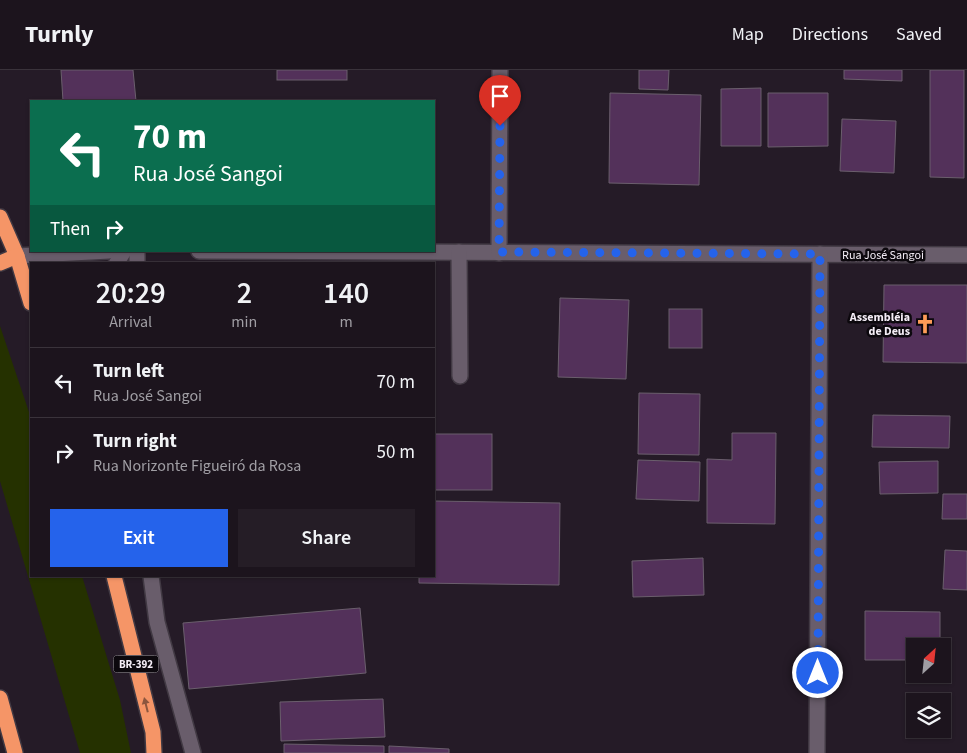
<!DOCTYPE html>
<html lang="en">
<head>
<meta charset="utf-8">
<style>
  :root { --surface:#1c141d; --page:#251d26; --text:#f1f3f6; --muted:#a09ea4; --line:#3a333b; --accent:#2563eb }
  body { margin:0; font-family:"Source Sans 3",sans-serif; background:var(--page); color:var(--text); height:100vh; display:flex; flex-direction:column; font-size:19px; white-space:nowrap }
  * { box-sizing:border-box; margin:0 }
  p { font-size:16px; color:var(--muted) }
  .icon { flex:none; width:28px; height:28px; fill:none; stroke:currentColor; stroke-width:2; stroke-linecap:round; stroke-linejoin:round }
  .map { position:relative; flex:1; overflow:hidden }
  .drawer { position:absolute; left:30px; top:192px; width:405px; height:315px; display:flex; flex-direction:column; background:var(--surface); border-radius:0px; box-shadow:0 1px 4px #0004,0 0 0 1px var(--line) }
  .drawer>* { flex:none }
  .hud { position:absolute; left:30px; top:30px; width:405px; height:152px; border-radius:0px; box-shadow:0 1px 4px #0004,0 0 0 1px var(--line); background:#0b6e4f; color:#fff; overflow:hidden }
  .needle { width:32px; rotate:27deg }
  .tools { position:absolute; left:906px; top:568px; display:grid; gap:10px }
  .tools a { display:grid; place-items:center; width:45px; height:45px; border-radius:0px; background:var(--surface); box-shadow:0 1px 4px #0004,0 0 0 1px var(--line); font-size:25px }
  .pin { position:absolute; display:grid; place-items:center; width:42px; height:42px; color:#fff; margin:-51px -21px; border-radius:50% 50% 50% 0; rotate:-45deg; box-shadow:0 0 5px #0007 }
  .pin .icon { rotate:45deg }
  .me { position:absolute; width:55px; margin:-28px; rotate:0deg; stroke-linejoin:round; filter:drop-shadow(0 0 4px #0008) }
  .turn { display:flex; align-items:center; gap:18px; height:105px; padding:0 20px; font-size:22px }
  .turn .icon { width:65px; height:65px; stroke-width:2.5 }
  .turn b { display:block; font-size:35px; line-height:42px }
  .then { display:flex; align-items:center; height:48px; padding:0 20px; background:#0003; gap:10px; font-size:19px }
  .eta { display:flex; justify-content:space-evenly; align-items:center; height:85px; text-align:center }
  .eta b { font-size:30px; font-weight:600; line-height:35px }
  .primary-button { display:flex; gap:10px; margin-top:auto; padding:10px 20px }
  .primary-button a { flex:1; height:58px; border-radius:0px; background:var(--accent); color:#fff; font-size:20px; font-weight:600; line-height:58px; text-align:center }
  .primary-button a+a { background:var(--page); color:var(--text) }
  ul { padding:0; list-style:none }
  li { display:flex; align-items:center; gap:15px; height:70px; padding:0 20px; border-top:1px solid var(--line) }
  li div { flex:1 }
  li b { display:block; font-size:19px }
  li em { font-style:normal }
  header { display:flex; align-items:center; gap:30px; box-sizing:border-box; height:70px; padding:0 25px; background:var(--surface); border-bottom:1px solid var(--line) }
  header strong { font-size:24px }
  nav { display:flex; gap:28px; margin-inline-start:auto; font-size:18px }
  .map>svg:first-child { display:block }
  .green { fill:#253100 }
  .building { fill:#53315a; stroke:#6b5f6d }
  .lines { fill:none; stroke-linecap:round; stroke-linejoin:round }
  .minor-casing { stroke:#413943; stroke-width:18 }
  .highway-casing { stroke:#413943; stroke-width:18 }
  .minor { stroke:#695d6b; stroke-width:15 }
  .highway { stroke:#f59567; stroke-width:15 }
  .oneway { fill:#8c563e }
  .route { stroke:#2563eb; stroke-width:9; stroke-dasharray:0 16.2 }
  .labels { text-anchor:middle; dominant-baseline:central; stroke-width:5; stroke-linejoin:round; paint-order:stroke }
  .shield { fill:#0c080d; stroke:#aea8b0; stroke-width:1 }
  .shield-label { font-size:11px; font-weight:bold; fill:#f4edf6 }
  .street-label { font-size:12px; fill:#f4edf6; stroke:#0c080d }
  .poi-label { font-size:12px; font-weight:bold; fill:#f4edf6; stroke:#0c080d; text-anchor:end }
</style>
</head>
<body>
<header>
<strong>Turnly</strong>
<nav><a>Map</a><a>Directions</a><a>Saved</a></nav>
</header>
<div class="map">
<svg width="967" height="683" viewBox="0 0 967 683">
  <rect width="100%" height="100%" fill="#251b27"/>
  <!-- green -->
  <polygon class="green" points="0,256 31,348 31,506 82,506 120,630 131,683 80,683 0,411"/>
  <!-- building -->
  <g class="building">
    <polygon points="61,0 133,0 136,31 63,31"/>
    <rect x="277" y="0" width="70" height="10"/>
    <polygon points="639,0 669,0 668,20 639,19"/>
    <polygon points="844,0 902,0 902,11 844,9"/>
    <polygon points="930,0 964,0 964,108 930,107"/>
    <polygon points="761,18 761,76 721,76 721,19"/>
    <polygon points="610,23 701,25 699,115 609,113"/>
    <polygon points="768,23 828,23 828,76 768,77"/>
    <polygon points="842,49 896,51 894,103 840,101"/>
    <polygon points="884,215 967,215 967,293 883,292"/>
    <polygon points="560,228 629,230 626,309 558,307"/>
    <rect x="669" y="239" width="33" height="39"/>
    <polygon points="639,323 700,324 699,385 638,384"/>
    <polygon points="873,345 950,346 949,378 872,377"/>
    <polygon points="732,363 776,363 775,454 707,453 707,389 732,390"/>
    <rect x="434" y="364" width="58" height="56"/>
    <polygon points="638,390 700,392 699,431 636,429"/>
    <polygon points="938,391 938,423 880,424 879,392"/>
    <polygon points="943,424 967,424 967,449 942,449"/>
    <polygon points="434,431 560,433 559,515 419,513 419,506 434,506"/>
    <polygon points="945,480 967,481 967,520 943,519"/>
    <polygon points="703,488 704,525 633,527 632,491"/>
    <polygon points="360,538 366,603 189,619 183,553"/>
    <polygon points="865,541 940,542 940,576 915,576 915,590 865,590"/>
    <polygon points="383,629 385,667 281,671 280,632"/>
    <polygon points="284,674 384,676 384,683 284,683"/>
    <polygon points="389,676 449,679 449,683 389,683"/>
  </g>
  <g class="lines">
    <defs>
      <g id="minor">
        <polyline points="199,181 967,185"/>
        <polyline points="459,182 460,306"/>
        <polyline points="499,183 500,0"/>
        <polyline points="17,186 109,181"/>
        <polyline points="116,194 124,181"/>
        <polyline points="137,194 137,181"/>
        <polyline points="151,506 157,552 193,683"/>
        <polyline points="817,683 820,184"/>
      </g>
      <g id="highway">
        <polyline points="0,147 17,186 31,233"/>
        <polyline points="0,193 17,186"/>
        <polyline points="114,506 153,662 154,683"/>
        <polyline points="0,628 15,683"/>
      </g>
    </defs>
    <!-- minor casing -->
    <use href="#minor" class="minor-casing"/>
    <!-- highway casing -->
    <use href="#highway" class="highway-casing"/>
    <!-- minor -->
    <use href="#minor" class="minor"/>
    <!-- highway -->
    <use href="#highway" class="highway"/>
  </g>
  <!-- one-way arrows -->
  <defs><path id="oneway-solid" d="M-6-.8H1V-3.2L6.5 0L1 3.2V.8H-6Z" transform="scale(1.25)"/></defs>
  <use class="oneway" href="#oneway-solid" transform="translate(146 635) rotate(-104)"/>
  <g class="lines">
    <!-- route -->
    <polyline class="route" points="500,56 499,182 820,184 818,603"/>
  </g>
  <!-- icons -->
  <defs>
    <symbol id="church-bare" viewBox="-9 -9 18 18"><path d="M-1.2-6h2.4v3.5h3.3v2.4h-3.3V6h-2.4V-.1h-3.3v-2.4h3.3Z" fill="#fd9c57" stroke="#0c080d" stroke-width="2.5" paint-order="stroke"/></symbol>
  </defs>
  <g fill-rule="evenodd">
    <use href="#church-bare" x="911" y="240" width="28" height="28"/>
  </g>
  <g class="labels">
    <!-- shield labels -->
    <rect class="shield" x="113.5" y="585.5" width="45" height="17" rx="4"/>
    <g class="shield-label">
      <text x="136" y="594">BR-392</text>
    </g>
    <!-- street labels -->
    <g class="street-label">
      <text x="883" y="185">Rua José Sangoi</text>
    </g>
    <!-- poi labels -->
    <g class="poi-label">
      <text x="910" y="247">Assembléia<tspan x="910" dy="14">de Deus</tspan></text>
    </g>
  </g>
</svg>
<div class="tools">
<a><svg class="needle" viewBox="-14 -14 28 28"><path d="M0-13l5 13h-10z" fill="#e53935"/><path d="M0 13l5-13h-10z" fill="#a09ea4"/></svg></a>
<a><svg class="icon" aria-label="layers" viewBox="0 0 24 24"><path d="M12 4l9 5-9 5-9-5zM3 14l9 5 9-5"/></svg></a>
</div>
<div class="pin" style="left:500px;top:56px;background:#d93025"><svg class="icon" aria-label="arrive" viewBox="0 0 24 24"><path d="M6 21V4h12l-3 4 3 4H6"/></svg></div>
<svg class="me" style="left:818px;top:603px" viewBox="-20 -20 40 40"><circle r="17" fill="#2563eb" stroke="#fff" stroke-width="3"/><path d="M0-11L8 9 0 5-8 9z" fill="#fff"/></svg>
<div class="hud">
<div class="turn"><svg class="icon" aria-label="left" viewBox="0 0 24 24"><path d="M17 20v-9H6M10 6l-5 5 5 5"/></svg><div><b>70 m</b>Rua José Sangoi</div></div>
<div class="then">Then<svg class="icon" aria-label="right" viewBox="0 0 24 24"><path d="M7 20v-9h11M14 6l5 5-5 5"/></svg></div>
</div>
<section class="drawer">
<div class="eta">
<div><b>20:29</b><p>Arrival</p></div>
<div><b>2</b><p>min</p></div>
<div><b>140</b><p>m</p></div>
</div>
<ul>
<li><svg class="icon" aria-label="left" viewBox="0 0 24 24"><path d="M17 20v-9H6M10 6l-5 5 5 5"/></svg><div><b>Turn left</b><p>Rua José Sangoi</p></div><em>70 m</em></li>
<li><svg class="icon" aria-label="right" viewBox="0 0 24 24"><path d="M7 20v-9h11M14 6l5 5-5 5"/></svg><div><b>Turn right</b><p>Rua Norizonte Figueiró da Rosa</p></div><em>50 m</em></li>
</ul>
<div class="primary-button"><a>Exit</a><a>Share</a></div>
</section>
</div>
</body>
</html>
